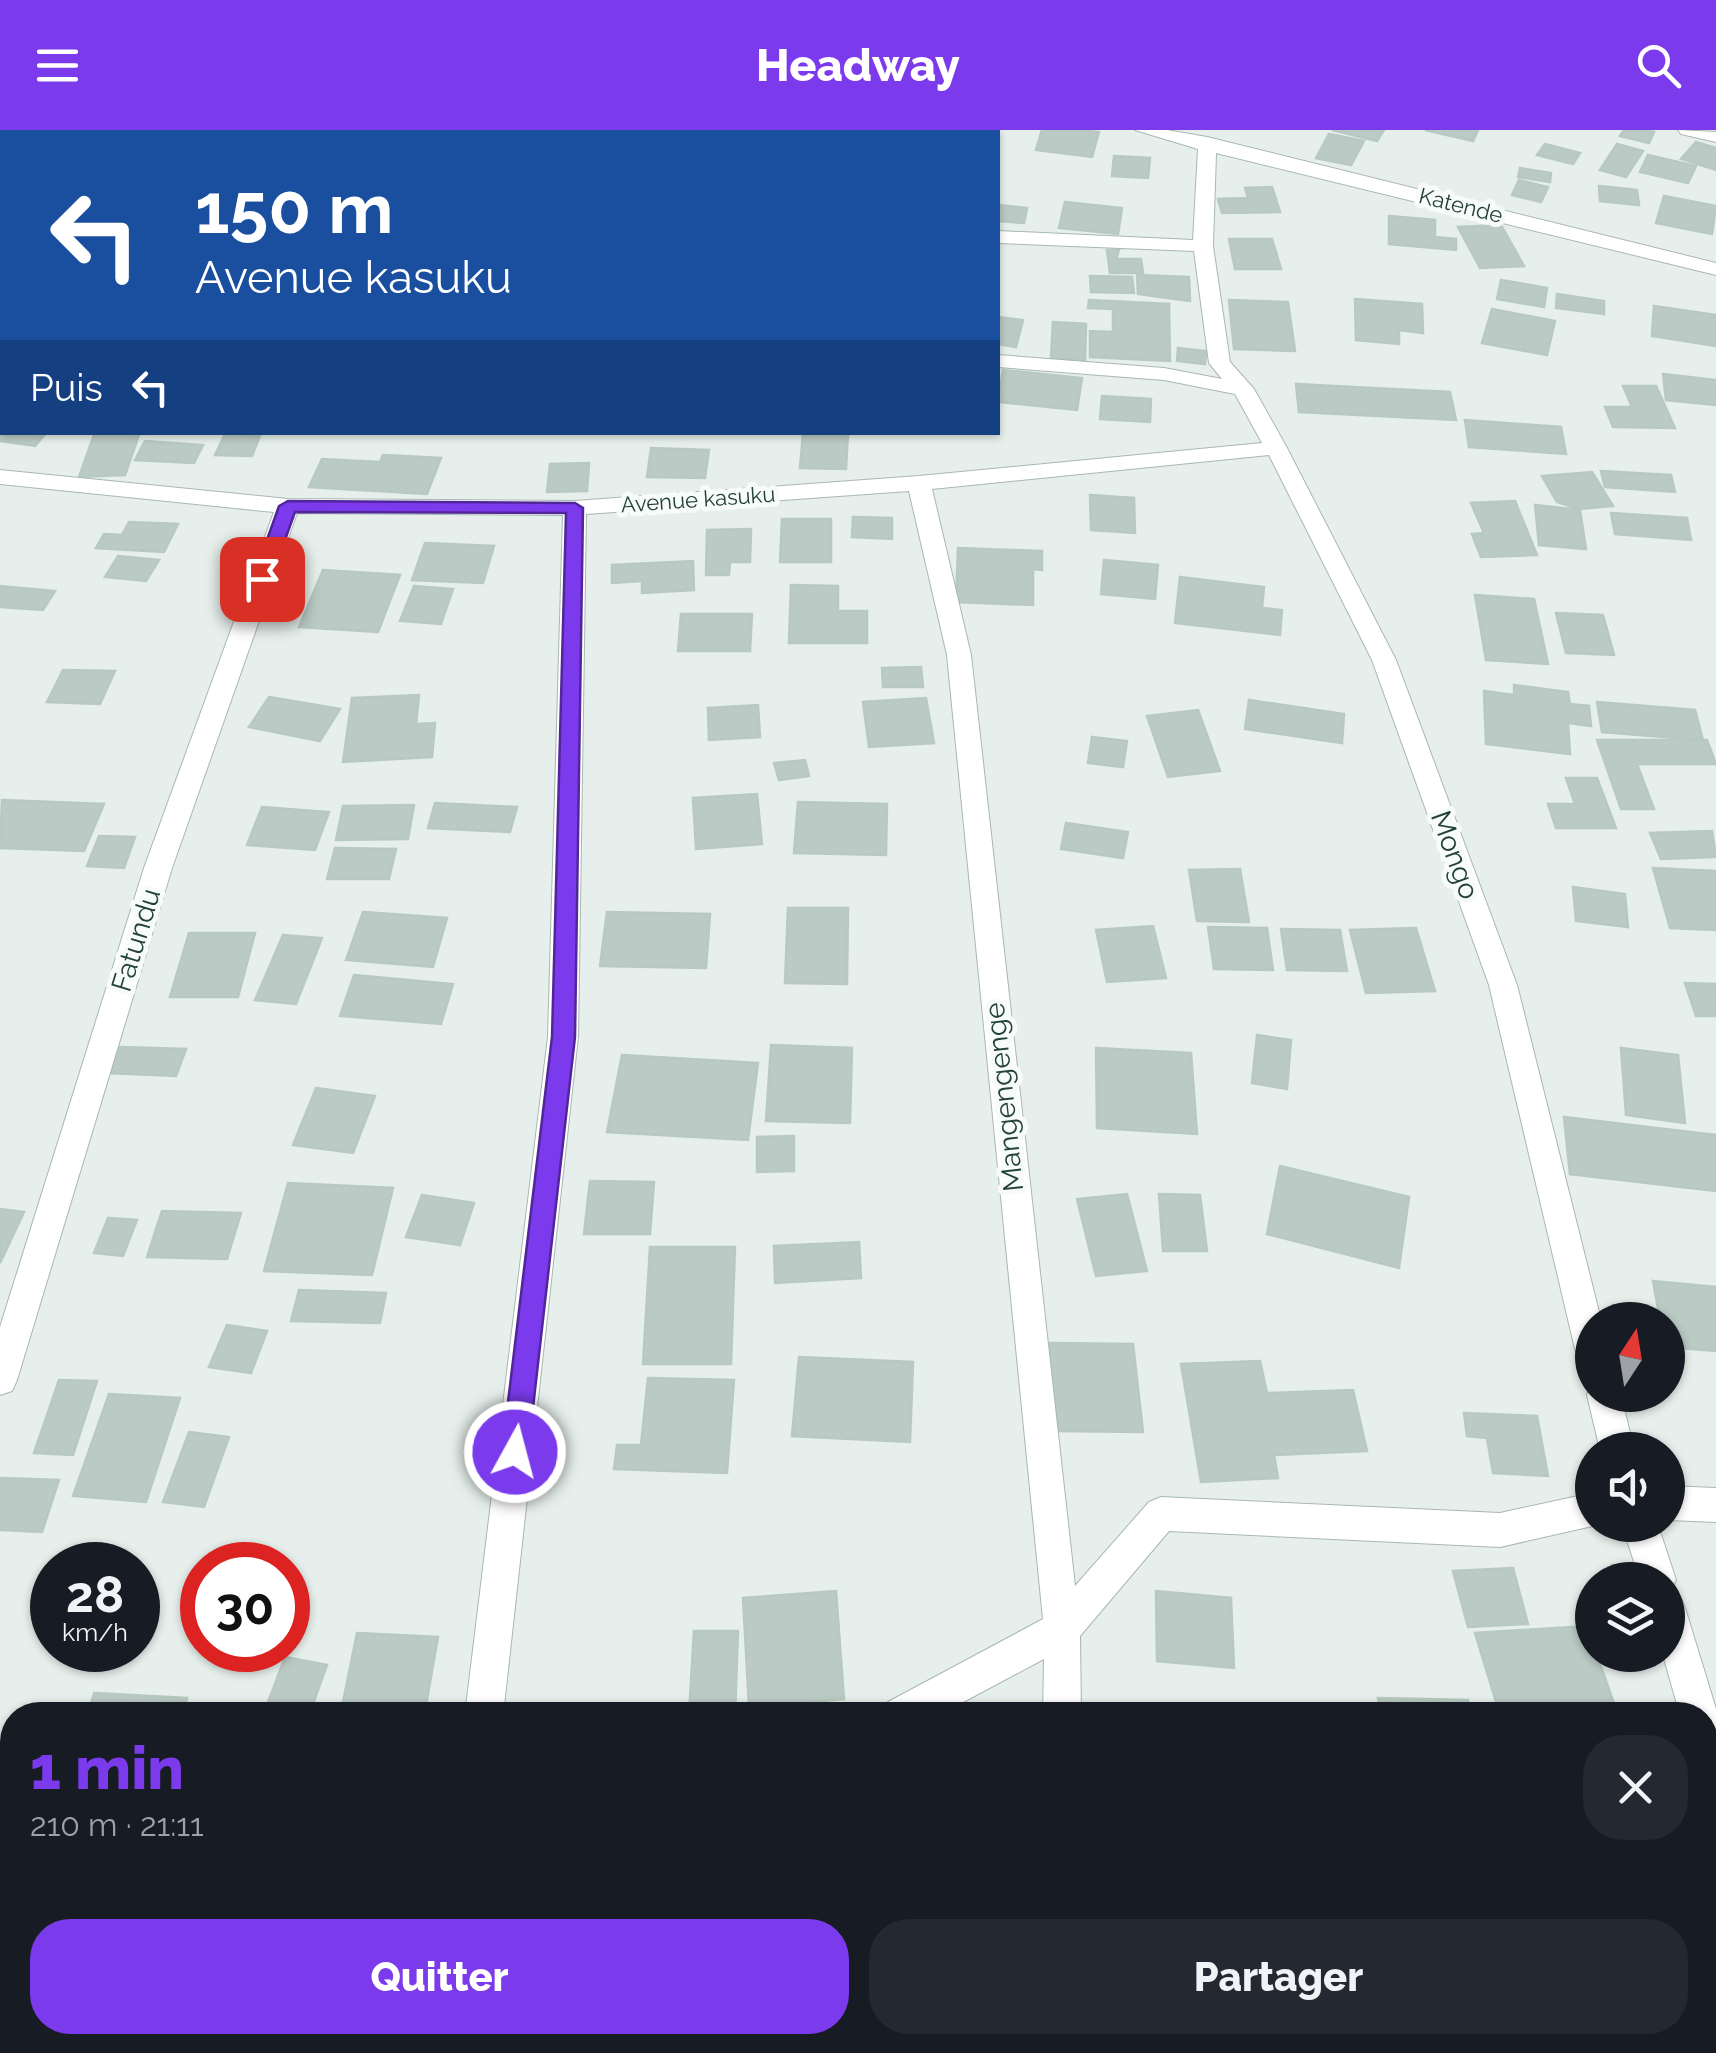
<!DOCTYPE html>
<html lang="fr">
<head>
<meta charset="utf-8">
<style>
  :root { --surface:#171b24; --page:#242831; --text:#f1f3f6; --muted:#9ea1a6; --accent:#7c3aed }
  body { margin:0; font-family:Raleway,sans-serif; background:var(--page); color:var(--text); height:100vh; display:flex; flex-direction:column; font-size:38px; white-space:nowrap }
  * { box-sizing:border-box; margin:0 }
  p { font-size:32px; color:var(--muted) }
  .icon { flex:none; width:55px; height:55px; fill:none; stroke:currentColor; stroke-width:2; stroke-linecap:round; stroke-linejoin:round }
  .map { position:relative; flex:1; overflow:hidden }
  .panel { position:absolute; left:0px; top:1572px; width:1718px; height:352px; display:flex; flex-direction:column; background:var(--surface); border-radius:40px 40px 0 0; box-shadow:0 2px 8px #0004 }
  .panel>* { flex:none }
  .hud { position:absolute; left:0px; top:0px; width:1000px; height:305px; box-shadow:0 2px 8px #0004; background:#1a4fa0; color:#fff; overflow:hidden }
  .needle { width:65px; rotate:12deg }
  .fabs { position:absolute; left:1575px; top:1172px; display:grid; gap:20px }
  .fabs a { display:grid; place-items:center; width:110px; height:110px; border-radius:50%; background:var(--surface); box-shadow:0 2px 8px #0004; font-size:50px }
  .speed { position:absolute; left:30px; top:1412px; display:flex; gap:20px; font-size:50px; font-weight:700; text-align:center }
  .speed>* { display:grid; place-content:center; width:130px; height:130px; border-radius:50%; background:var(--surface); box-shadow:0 2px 8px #0004; line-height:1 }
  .speed small { font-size:25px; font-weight:400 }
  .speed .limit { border:15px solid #d22; background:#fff; color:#111 }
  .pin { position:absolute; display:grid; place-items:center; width:85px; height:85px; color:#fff; margin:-42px; border-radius:20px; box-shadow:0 5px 15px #0006 }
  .me { position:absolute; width:110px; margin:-55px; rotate:7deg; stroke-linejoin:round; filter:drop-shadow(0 0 8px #0008) }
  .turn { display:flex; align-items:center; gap:35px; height:210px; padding:0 30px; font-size:45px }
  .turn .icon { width:130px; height:130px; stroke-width:2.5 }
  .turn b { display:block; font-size:70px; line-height:85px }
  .then { display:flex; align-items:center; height:95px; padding:0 30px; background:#0003; gap:20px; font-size:38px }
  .round { display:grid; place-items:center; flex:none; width:105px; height:105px; border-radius:40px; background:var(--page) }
  .summary { display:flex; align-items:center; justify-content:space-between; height:170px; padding:0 30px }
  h1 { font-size:60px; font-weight:800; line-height:75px; color:var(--accent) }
  .button { display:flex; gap:20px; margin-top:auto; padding:20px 30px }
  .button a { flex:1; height:115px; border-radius:40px; background:var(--accent); color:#fff; font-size:40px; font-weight:800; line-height:115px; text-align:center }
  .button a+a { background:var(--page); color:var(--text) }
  header { display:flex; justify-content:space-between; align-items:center; height:130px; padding:0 30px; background:var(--accent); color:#fff; font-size:45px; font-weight:800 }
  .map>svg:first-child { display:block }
  .building { fill:#bbcac4; stroke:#b8c9c2; stroke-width:2.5 }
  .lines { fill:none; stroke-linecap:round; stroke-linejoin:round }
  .minor-casing { stroke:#a8b8b2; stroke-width:2 }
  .minor { fill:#fff; fill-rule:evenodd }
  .route { fill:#7c3aed; stroke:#51269a; stroke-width:2.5 }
  .labels { text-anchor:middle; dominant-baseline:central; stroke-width:10; stroke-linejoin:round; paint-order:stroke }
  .far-street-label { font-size:22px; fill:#24423a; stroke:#f7fbf9 }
  .street-label { font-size:28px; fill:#24423a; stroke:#f7fbf9 }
</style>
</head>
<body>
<header><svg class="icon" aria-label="menu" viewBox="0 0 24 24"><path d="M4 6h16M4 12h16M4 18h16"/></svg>Headway<svg class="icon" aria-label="search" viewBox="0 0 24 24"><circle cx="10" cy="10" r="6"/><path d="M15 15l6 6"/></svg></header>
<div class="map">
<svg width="1716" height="1923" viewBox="0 0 1716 1923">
  <rect width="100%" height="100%" fill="#e6efeb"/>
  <!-- building -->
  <g class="building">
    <polygon points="1042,0 1080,0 1099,2 1092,27 1036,20"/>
    <polygon points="1332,0 1384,0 1377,11"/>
    <polygon points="1425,0 1478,0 1473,11"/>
    <polygon points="1624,0 1645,0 1654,2 1649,13 1620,6"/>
    <polygon points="1329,4 1364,11 1351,35 1316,28"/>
    <polygon points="1696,12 1716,18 1716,40 1681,29"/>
    <polygon points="1545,14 1580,23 1573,34 1537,25"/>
    <polygon points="1617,14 1643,21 1626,47 1600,40"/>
    <polygon points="1648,25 1696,36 1688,53 1640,42"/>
    <polygon points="1114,26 1150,28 1148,48 1112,46"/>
    <polygon points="1520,38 1551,43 1550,52 1518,47"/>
    <polygon points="1519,50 1548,57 1541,72 1512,65"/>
    <polygon points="1599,56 1637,60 1639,75 1600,71"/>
    <polygon points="1272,57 1280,82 1222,83 1218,69 1248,68 1245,58"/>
    <polygon points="1664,66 1716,76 1712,104 1656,93"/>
    <polygon points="1065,72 1122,78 1118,104 1059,98"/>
    <polygon points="998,75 1027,78 1024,93 998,91"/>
    <polygon points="1389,86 1435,90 1435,107 1456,109 1456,120 1389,114"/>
    <polygon points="1501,95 1524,136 1480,138 1458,97"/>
    <polygon points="1229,109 1272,109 1281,139 1235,139"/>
    <polygon points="1107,120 1119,120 1116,129 1141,129 1143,143 1110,143"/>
    <polygon points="1137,145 1189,147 1190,171 1138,164"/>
    <polygon points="1090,146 1132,147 1134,163 1091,162"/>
    <polygon points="1501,150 1547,158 1544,177 1497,169"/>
    <polygon points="1557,164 1604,171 1604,184 1556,178"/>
    <polygon points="1355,169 1422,174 1423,203 1399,200 1399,214 1356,210"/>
    <polygon points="1089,170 1169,174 1170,231 1090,227 1090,201 1113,202 1113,179 1088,178"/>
    <polygon points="1229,170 1288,172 1295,221 1234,219"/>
    <polygon points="1654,176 1716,185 1716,216 1652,206"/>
    <polygon points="1492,179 1555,191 1547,225 1482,213"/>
    <polygon points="998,187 1023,190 1016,217 998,214"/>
    <polygon points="1053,192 1086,194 1085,230 1051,228"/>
    <polygon points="1178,218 1206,221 1205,234 1177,231"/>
    <polygon points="1003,240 1082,248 1077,280 998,272"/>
    <polygon points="1663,244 1716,250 1716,275 1666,270"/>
    <polygon points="1296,254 1450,262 1456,290 1299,282"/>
    <polygon points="1623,256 1656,256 1675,298 1613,297 1605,277 1632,277"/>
    <polygon points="0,262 2,302 47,302 35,316 0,311"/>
    <polygon points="1102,266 1151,269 1150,292 1100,289"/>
    <polygon points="1465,290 1561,297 1566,324 1469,317"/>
    <polygon points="95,302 140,302 125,345 79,347"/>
    <polygon points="803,303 848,304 846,339 800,338"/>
    <polygon points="225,304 260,306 252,326 215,325"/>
    <polygon points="145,311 203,315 194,333 135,330"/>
    <polygon points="651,318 709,320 705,348 647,347"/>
    <polygon points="383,325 441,328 427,364 309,357 322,329 380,332"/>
    <polygon points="589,333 587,361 547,362 550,334"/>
    <polygon points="1601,341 1671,345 1675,362 1605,357"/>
    <polygon points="1592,342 1613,376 1579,379 1557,372 1542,346"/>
    <polygon points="1090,365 1134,368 1135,403 1091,400"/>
    <polygon points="1515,371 1537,425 1481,427 1472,404 1484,403 1471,373"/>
    <polygon points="1535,375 1580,380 1586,419 1539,415"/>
    <polygon points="1611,383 1687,388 1691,410 1615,404"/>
    <polygon points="853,387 892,388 892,409 852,407"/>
    <polygon points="782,389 831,389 831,432 780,432"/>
    <polygon points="129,392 178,394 164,422 96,418 104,404 122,405"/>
    <polygon points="751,399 750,432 730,432 729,445 706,445 707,400"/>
    <polygon points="425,413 494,416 483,453 412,450"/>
    <polygon points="958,418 1042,421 1042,440 1033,439 1033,475 956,472"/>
    <polygon points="118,426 159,430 146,451 105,447"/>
    <polygon points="1104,430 1158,435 1155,469 1101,464"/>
    <polygon points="693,431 694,460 642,463 642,451 612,453 612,435"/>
    <polygon points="323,440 400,445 378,502 299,497"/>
    <polygon points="1180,447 1264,457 1262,478 1282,480 1280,505 1175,493"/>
    <polygon points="791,455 838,456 838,481 867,481 867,513 789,513"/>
    <polygon points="0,456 55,461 43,480 0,477"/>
    <polygon points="414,456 453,459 441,494 400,491"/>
    <polygon points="1475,465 1534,469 1548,534 1486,530"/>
    <polygon points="1556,483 1603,485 1614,525 1566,523"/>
    <polygon points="681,484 752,484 750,521 678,521"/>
    <polygon points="921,537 923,557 883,557 882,538"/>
    <polygon points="63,540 115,541 100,574 47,572"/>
    <polygon points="1514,555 1568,562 1570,574 1589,576 1591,596 1568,593 1570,624 1486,614 1484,561 1514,565"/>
    <polygon points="419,565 416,594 435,593 432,627 343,632 352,568"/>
    <polygon points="269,567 340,579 320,611 249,597"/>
    <polygon points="926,568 934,613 869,617 863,572"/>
    <polygon points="1249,570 1344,584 1342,613 1245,599"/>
    <polygon points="1597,572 1695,580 1703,610 1602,602"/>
    <polygon points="758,575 760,607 709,610 708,578"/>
    <polygon points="1198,580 1220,641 1168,647 1147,586"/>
    <polygon points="1092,607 1127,611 1123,637 1088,633"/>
    <polygon points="1597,610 1707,610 1716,634 1637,634 1654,679 1621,679"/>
    <polygon points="805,630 809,646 779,650 774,633"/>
    <polygon points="1566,648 1597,648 1616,698 1556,698 1548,674 1575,674"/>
    <polygon points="757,664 762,714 696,719 693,668"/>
    <polygon points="2,670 104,674 84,721 0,718"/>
    <polygon points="798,672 887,674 886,725 794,723"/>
    <polygon points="435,673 517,677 510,702 428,698"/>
    <polygon points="414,675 408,709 336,710 343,676"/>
    <polygon points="262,677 329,682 315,720 247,715"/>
    <polygon points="1066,693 1128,702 1123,728 1061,719"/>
    <polygon points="1712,701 1716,727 1661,729 1650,703"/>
    <polygon points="99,706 135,707 124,738 87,736"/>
    <polygon points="335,718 396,719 389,749 327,749"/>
    <polygon points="1653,738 1716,741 1716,800 1670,798"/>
    <polygon points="1240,739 1249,792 1197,791 1189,740"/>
    <polygon points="1573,757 1625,764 1628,797 1576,791"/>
    <polygon points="788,778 848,778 847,854 785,853"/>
    <polygon points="363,782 447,788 433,837 346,830"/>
    <polygon points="607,782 710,784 706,838 600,836"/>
    <polygon points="1153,796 1166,848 1107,852 1096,800"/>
    <polygon points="1208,797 1267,798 1273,840 1214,839"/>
    <polygon points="1416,798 1435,861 1366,863 1350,800"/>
    <polygon points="1281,799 1340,800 1347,841 1287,840"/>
    <polygon points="189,803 255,803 238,867 170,867"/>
    <polygon points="283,805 322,808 296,874 255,870"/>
    <polygon points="354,845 453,854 441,894 340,886"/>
    <polygon points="1685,853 1716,854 1716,886 1696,886"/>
    <polygon points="1257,905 1291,910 1287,959 1252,953"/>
    <polygon points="771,915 852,918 850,993 766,991"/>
    <polygon points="119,917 186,919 176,946 109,943"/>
    <polygon points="1096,918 1191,923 1197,1004 1097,998"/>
    <polygon points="1621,918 1678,925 1685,993 1626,985"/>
    <polygon points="622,925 758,933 748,1010 607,1002"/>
    <polygon points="316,958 375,966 353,1023 293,1015"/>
    <polygon points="1564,987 1716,1005 1716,1061 1570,1044"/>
    <polygon points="794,1006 794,1041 757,1042 757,1007"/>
    <polygon points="1280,1036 1409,1067 1399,1138 1267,1104"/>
    <polygon points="590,1051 654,1052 650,1104 584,1104"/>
    <polygon points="288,1053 393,1058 372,1145 264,1141"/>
    <polygon points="1127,1064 1147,1141 1096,1146 1077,1069"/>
    <polygon points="1159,1064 1200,1065 1207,1121 1163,1121"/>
    <polygon points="422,1065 474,1073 460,1115 406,1107"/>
    <polygon points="0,1079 24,1082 0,1133"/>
    <polygon points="162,1081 241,1083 227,1129 147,1127"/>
    <polygon points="108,1088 137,1090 123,1126 94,1123"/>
    <polygon points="859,1112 861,1148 775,1153 774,1116"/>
    <polygon points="650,1117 735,1117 731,1234 643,1234"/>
    <polygon points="1653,1151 1716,1157 1716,1221 1668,1217 1668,1190 1660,1190"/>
    <polygon points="299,1160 386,1163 380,1193 291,1191"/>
    <polygon points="227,1195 267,1201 251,1243 209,1237"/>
    <polygon points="1049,1213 1133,1214 1143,1302 1056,1301"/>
    <polygon points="799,1227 913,1232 910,1312 792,1306"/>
    <polygon points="1260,1231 1267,1263 1353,1260 1367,1321 1274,1325 1278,1348 1201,1352 1181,1234"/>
    <polygon points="648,1248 734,1250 727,1343 614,1339 617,1315 641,1315"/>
    <polygon points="59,1250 97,1251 73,1325 34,1323"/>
    <polygon points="109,1264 180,1268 146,1372 73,1366"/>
    <polygon points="1464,1283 1537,1286 1548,1346 1493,1343 1487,1308 1467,1306"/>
    <polygon points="189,1302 229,1307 204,1377 163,1372"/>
    <polygon points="0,1348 59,1350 42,1402 0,1400"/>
    <polygon points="1513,1438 1528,1494 1468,1497 1453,1441"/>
    <polygon points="836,1461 844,1569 749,1577 743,1468"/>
    <polygon points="1156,1461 1231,1468 1234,1538 1157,1531"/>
    <polygon points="1587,1496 1592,1525 1597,1525 1618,1585 1500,1585 1475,1503"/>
    <polygon points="694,1501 738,1501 735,1585 689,1585"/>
    <polygon points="357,1503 438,1507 425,1581 342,1577"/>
    <polygon points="285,1527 327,1535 310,1582 267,1575"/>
    <polygon points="94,1563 187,1568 183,1585 88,1585"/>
    <polygon points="1378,1568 1468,1570 1471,1585 1381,1585"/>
    <polygon points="12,1870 12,1912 132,1912 129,1923 0,1923 0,1908"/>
    <polygon points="742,1912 979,1912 980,1923 743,1923"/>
    <polygon points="1442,1912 1539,1912 1543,1923 1447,1923"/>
  </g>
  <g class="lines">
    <defs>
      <g id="minor">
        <polygon points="89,0 121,0 122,2 91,2"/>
        <polygon points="1135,0 1167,0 1207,7 1716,133 1716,145 1216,23 1213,116 1230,232 1254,259 1287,318 1396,530 1517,855 1601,1190 1592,1190 1592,1234 1580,1230 1575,1219 1489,855 1372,530 1269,325 932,359 971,525 1075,1456 1149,1372 1161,1367 1500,1383 1592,1363 1592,1395 1597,1395 1500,1417 1169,1401 1080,1506 1081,1585 1043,1585 1044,1529 939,1585 882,1585 888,1572 1043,1489 947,525 909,361 586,384 578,907 503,1585 465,1585 548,907 563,385 297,383 172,738 17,1250 12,1261 0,1265 0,1197 144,738 274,382 0,354 0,340 288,369 575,371 919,346 1262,313 1235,264 1164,250 998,237 998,225 1164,238 1222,249 1209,233 1194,121 998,113 998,101 1193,110 1198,19"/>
        <polygon points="1678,0 1716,2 1716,12 1681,4"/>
        <rect x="0" y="138" width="2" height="12"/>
        <polygon points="1592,1254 1592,1265 1621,1265 1634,1320 1600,1320 1587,1265"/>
        <polygon points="1668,1356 1716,1358 1716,1392 1668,1390"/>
        <polygon points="1622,1395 1658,1395 1676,1450 1669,1463 1681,1468 1686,1481 1716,1579 1716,1658 1705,1654 1705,1585 1680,1585 1663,1525 1668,1525 1668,1450 1640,1450"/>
        <polygon points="475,1912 517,1912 518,1923 476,1923"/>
        <rect x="1042" y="1912" width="42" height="11"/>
      </g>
    </defs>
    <!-- minor casing -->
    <use href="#minor" class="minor-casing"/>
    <!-- minor -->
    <use href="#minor" class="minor"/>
  </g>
  <!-- route -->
  <polygon class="route" points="288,371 575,373 583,378 575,907 528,1322 524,1330 515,1334 506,1330 502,1322 552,907 566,383 295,382 271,449 268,453 256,453 253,449 279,376"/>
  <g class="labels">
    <!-- far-street labels -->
    <g class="far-street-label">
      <text transform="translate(1461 75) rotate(14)">Katende</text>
      <text transform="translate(698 369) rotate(-4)">Avenue kasuku</text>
    </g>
    <!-- street labels -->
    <g class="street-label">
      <text transform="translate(1455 725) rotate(70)">Mongo</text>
      <text transform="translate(136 810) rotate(-73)">Fatundu</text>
      <text transform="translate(1004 967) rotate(-96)">Mangengenge</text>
    </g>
  </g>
</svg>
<div class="fabs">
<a><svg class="needle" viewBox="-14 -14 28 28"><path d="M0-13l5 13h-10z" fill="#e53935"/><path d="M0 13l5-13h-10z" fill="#9ea1a6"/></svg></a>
<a><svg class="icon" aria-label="sound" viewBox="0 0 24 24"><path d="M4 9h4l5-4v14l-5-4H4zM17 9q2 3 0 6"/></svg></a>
<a><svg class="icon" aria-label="layers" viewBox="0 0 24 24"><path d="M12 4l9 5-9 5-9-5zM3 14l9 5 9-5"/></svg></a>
</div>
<div class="speed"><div>28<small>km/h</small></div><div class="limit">30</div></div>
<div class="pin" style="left:262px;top:449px;background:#d93025"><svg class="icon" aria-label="arrive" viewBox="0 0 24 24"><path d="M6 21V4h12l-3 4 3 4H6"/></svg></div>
<svg class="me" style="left:515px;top:1322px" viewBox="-20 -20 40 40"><circle r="17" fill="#7c3aed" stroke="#fff" stroke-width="3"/><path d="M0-11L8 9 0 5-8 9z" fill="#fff"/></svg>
<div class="hud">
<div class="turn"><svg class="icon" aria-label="left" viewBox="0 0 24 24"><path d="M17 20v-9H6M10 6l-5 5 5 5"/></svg><div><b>150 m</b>Avenue kasuku</div></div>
<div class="then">Puis<svg class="icon" aria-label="left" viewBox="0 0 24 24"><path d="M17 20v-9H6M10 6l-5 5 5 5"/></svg></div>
</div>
<section class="panel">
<div class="summary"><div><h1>1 min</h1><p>210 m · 21:11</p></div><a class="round"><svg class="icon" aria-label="close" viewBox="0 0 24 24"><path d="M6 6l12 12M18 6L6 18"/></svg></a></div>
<div class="button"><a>Quitter</a><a>Partager</a></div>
</section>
</div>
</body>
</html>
